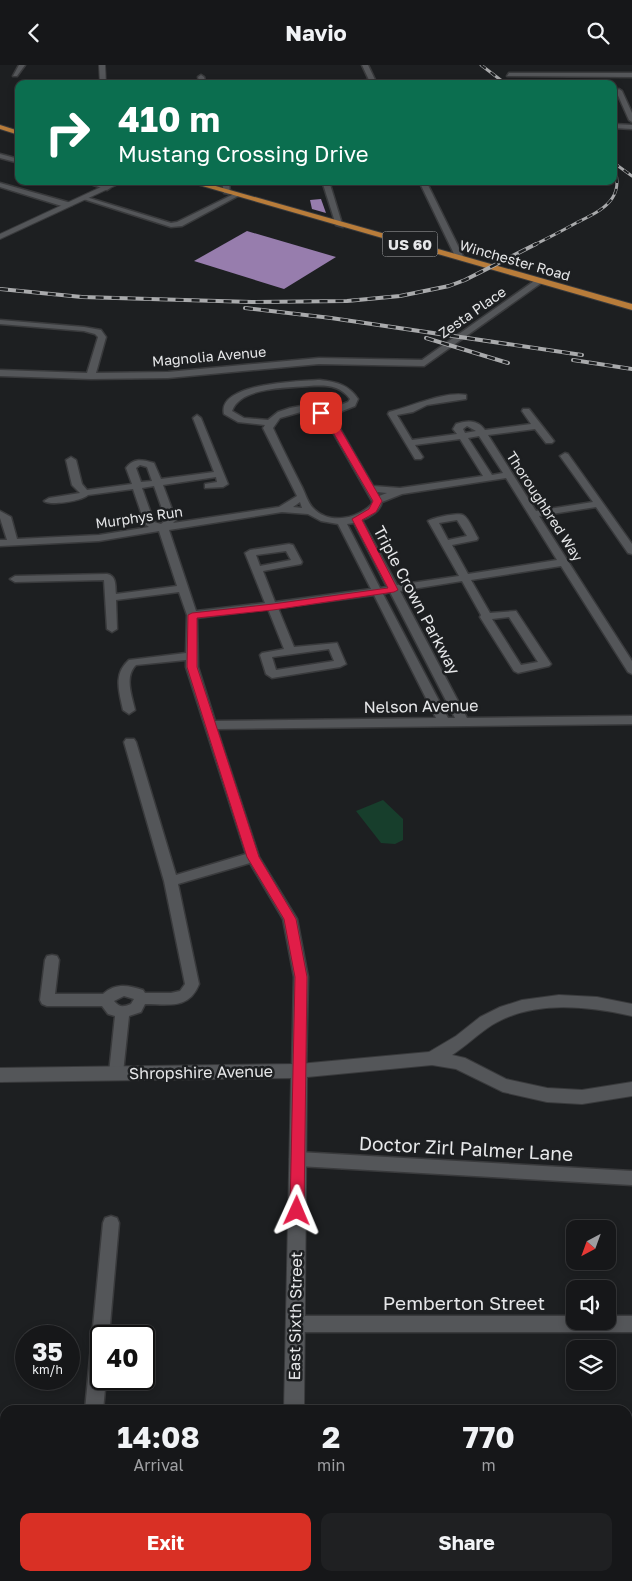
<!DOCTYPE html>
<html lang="en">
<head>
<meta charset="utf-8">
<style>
  :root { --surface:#161719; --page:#1f2022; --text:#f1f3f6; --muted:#9e9fa2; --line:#353638; --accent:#d93025 }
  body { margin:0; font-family:"Golos Text",sans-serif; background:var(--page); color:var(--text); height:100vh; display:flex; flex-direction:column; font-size:19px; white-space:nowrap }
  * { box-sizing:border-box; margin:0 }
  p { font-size:16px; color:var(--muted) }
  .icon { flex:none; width:28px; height:28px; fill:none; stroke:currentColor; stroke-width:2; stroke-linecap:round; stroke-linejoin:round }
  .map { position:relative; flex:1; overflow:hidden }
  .sheet { position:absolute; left:0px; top:1340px; width:632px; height:176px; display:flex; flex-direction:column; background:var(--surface); border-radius:15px 15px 0 0; box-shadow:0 2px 8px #0003,0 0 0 1px var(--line) }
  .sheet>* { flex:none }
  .top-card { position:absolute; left:15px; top:15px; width:602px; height:105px; border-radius:10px; box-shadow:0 2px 8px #0003,0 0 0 1px var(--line); background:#0b6e4f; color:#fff; overflow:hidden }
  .needle { width:32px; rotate:221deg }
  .tools { position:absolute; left:566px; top:1155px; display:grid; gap:10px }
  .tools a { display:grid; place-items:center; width:50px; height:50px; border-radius:10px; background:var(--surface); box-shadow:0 2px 8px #0003,0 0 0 1px var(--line); font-size:25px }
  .speed { position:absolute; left:15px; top:1260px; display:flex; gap:10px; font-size:25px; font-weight:700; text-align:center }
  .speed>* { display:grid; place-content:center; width:65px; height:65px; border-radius:50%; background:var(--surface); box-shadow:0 2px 8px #0003,0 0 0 1px var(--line); line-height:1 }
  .speed small { font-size:12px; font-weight:400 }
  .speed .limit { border:2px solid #111; border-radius:8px; background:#fff; color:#111 }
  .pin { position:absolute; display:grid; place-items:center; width:42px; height:42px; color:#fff; margin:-21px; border-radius:10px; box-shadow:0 2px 8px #0006 }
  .me { position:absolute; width:55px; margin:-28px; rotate:1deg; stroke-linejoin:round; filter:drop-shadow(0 0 4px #0008) }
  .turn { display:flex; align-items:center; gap:18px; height:105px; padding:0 20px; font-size:22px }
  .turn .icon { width:65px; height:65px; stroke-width:2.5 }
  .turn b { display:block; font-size:35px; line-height:42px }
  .eta { display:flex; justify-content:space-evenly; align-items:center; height:85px; text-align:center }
  .eta b { font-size:30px; font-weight:700; line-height:35px }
  .action { display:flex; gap:10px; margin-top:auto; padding:10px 20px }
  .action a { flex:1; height:58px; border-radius:10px; background:var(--accent); color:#fff; font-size:20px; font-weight:700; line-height:58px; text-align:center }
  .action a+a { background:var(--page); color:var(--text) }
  header { display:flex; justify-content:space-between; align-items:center; height:65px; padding:0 20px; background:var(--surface); font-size:22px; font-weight:700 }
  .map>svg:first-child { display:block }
  .green { fill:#173e2c }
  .building { fill:#977dad }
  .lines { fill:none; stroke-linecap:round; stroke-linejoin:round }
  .minor-casing { stroke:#393a3c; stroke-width:3 }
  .tertiary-casing { stroke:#393a3c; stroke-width:2 }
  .secondary-casing { stroke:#393a3c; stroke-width:2 }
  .primary-casing { stroke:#393a3c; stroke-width:2 }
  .minor { fill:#545659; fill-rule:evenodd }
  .tertiary { fill:#545659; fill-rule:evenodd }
  .secondary { fill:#545659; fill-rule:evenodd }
  .primary { fill:#b87c3a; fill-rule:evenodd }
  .rail-far1-casing { stroke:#a9aaac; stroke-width:3 }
  .rail-casing { stroke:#a9aaac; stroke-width:4 }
  .rail-far1 { stroke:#1d1f21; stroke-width:2; stroke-dasharray:6; stroke-linecap:butt }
  .rail { stroke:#1d1f21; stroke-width:2.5; stroke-dasharray:8; stroke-linecap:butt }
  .route { fill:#e11d48; stroke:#92132f }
  .labels { text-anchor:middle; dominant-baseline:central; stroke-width:5; stroke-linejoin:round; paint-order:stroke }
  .far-street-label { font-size:14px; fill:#e6e7e9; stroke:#1d1f21 }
  .shield { fill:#1d1f21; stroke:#aaabad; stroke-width:1 }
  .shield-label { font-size:15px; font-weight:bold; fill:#e6e7e9 }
  .street-label { font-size:16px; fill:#e6e7e9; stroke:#1d1f21 }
  .near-street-label { font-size:19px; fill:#e6e7e9; stroke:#1d1f21 }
</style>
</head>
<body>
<header><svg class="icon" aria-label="back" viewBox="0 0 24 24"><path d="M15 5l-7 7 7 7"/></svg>Navio<svg class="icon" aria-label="search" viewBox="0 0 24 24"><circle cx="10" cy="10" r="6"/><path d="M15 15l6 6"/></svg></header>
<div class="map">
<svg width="632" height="1516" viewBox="0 0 632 1516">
  <rect width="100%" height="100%" fill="#1d1f21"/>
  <!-- green -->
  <polygon class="green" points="383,735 403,754 403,775 395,779 381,778 356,746"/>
  <!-- building -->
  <g class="building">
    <polygon points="321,134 326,148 312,144 310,135"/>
    <polygon points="247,166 336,192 284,224 194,196"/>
  </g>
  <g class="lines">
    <defs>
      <g id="minor">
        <polygon points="19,0 25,0 17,11 13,11"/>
        <polygon points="362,0 368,0 377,19 327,19 369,15"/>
        <polygon points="509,8 632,8 632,12 507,11"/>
        <polygon points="201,10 204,12 206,19 200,19 198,12"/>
        <polygon points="619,24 622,26 632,48 632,57 629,55 616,26"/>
        <polygon points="614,59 632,60 632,64 614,63"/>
        <polygon points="0,89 19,94 19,98 0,93"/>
        <polygon points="83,116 94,116 110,123 107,125"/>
        <polygon points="222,116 229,116 230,129 224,128"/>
        <polygon points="322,116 329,116 343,162 336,160"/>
        <polygon points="419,116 426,116 464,193 463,195 456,193"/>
        <polygon points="0,118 71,138 72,140 65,142 0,122"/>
        <polygon points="236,128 240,130 238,131 182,161 171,162 80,133 86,132 171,158 177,157"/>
        <polygon points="537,214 544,216 424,301 319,299 168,313 91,314 0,311 0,305 87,308 98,272 95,269 84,266 0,259 0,255 84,262 101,265 106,272 96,308 168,307 319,293 422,295"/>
        <path d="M 320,315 C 337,317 349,320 358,334 L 355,341 L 332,350 L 373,421 L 400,423 L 483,411 L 460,374 L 415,380 L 423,392 L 421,394 L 415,394 L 388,349 L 389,347 C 411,342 444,326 466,330 L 466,334 L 427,340 L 413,347 L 397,350 L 412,375 L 457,369 L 453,364 L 456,359 C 467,355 478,355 485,365 L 531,359 L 522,346 L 523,344 L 529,344 L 554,376 L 552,378 L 546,378 L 535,364 L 488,370 L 536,446 L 593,437 L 560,391 L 565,388 L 568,389 L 632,479 L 632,489 L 628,488 L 596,442 L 539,451 L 632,596 L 632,609 L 628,607 L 561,501 L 471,515 L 490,548 L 516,546 L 551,599 L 549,601 L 518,608 L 514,606 L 480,552 L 481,550 L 462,516 L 400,526 L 467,653 L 632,651 L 632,659 L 217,664 L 259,792 L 297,854 L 308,912 L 306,1006 L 304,1010 L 299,1012 L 294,1010 L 292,1006 L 294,912 L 283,854 L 250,798 L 178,819 L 199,919 C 189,945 168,939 145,939 L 141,947 L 129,951 L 123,1008 L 121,1012 L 116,1014 L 111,1012 L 109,1008 L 115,951 L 108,949 L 102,941 L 47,941 L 42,939 L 40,935 L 45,895 L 47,891 L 52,890 L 57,891 L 59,895 L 55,929 L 103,929 C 115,918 128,920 143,925 L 145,928 L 171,928 L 180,926 L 185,919 L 164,816 L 124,677 L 126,674 L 134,674 L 136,677 L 176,810 L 246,789 L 186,602 L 186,595 L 136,600 C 124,612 132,631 135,645 L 129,649 L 123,645 C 119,626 113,609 129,595 L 186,588 L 187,550 L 179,527 L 116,535 L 117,564 L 112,567 L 107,564 L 104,515 L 15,517 L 10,514 L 15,511 L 107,509 C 117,511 115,521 116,529 L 177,521 L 159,466 L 99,476 L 0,481 L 0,475 L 7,475 L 0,453 L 0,446 L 11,452 L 17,474 L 99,470 L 149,462 L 145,459 L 133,424 L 88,430 C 82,436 50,441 44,436 L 49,433 L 80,428 L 72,420 L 66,395 L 71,392 L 76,395 L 82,419 L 87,425 L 132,419 L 126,403 C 134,392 143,395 154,398 L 161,414 L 214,407 L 193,353 L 197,350 L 201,353 L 228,419 L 223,422 L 205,423 L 205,419 L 217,417 L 216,412 L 163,420 L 176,455 L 173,458 L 279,442 L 297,431 L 263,363 L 265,360 L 238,357 L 224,349 C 217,318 301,316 320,315 ZM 309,321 C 325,320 340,320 350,334 L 348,337 L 326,346 L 301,341 L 290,343 L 278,347 L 268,355 L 244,353 L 232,346 C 240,322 286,323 309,321 ZM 301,347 L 318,349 L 326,355 L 372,436 L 372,439 C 357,454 329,460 313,443 C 308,438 305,428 302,422 C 292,402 282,383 273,363 L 280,353 ZM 467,361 L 476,366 L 465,368 L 463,364 ZM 479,371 L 503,408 L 492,410 L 468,373 ZM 140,400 L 147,402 L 152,416 L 141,417 L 136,403 ZM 506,413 L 557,495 L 468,509 L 452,480 L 477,475 L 478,473 C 474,467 469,453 463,450 C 458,447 432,453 428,456 L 459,511 L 397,520 L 362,455 C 370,452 380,446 382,437 L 402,429 ZM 154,421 L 166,455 L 161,459 L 154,457 L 142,423 ZM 377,427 L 387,428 L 379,431 ZM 300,437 L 302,443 L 293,442 ZM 282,447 L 308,449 L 321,456 L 338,459 L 371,524 L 275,537 L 263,506 L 301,499 L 302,497 L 293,480 L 289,479 L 250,485 L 245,488 L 265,538 L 196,546 L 169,465 ZM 457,455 L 467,471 L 448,475 L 439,458 ZM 354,458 L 387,522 L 380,523 L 347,459 ZM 286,486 L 291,495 L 260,501 L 256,490 ZM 390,527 L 455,653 L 448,653 L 383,529 ZM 374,530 L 436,653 L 215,656 L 198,602 L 197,553 L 268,544 L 284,584 L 262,588 L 260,590 L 266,609 L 272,613 L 340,602 L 346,599 L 337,578 L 294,582 L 278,543 ZM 509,552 L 538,597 L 521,600 L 492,554 ZM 329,584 L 334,596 L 276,605 L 272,592 ZM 124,931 L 134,934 L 131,939 C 123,942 120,943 114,936 Z"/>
        <polygon points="298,1087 632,1106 632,1120 298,1101 293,1099 290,1094 293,1089"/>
        <polygon points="111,1151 117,1153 119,1158 109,1271 101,1271 101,1314 106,1314 103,1345 85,1345 103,1158 105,1153"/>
        <polygon points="295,1251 575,1251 575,1256 608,1256 608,1251 632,1251 632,1267 295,1267 289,1265 287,1259 289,1253"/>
        <rect x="0" y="1391" width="5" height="18"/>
      </g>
      <g id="tertiary">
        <polygon points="114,116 125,116 0,174 0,169"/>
        <path d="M 559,930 L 597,932 L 632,939 L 632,951 C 587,941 533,935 492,960 C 478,969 466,981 452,990 L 465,993 L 506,1014 L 547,1023 L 582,1025 L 632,1017 L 632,1031 L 582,1039 L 547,1037 L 503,1027 L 456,1004 L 432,1000 L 307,1012 L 304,1345 L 284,1345 L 291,1013 L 0,1017 L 0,1003 L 299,999 L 429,987 L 456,971 L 480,952 L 500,942 L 522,935 Z"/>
        <polygon points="284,1511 304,1511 305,1516 283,1516"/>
      </g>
      <polygon id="secondary" points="99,0 105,0 106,19 100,19"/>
      <g id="primary">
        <polygon points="0,60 19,66 19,70 0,64"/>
        <polygon points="185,116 198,116 632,239 632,245"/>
      </g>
    </defs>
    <!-- minor casing -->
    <use href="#minor" class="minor-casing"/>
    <!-- tertiary casing -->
    <use href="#tertiary" class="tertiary-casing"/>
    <!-- secondary casing -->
    <use href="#secondary" class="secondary-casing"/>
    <!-- primary casing -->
    <use href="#primary" class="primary-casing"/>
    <!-- minor -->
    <use href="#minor" class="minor"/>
    <!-- tertiary -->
    <use href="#tertiary" class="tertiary"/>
    <!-- secondary -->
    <use href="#secondary" class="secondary"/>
    <!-- primary -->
    <use href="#primary" class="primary"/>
    <defs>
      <g id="rail-far1">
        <polyline points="481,0 506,19"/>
        <polyline points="614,98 632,111"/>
        <path d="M 534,180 C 548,173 562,166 576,158 C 600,146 626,135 614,102"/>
      </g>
      <g id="rail">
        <polyline points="0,224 82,232 252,237 347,236 400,231 449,221 465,215 536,179"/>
        <polyline points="245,243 331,253 582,290"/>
        <polyline points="426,273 508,298"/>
        <polyline points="573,295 632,304"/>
      </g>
    </defs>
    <!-- rail-far1 casing -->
    <use href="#rail-far1" class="rail-far1-casing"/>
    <!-- rail casing -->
    <use href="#rail" class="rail-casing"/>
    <!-- rail-far1 -->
    <use href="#rail-far1" class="rail-far1"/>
    <!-- rail -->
    <use href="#rail" class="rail"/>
  </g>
  <!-- route -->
  <polygon class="route" points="321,345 334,353 382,436 376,447 362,455 398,525 394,527 273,545 197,553 197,602 259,792 296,854 307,912 304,1146 302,1151 297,1153 292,1151 290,1146 295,912 284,854 247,792 187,602 188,550 192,548 273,539 388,523 352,454 369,444 373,436 326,355 317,348"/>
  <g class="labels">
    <!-- far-street labels -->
    <g class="far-street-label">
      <text transform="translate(515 195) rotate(16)">Winchester Road</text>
      <text transform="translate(472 247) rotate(-35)">Zesta Place</text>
      <text transform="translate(209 291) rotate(-5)">Magnolia Avenue</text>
      <text transform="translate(545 441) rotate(57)">Thoroughbred Way</text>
      <text transform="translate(139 452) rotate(-8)">Murphys Run</text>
    </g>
    <!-- shield labels -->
    <rect class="shield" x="382.5" y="166.5" width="55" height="25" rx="4"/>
    <g class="shield-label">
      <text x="410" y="179">US 60</text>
    </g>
    <!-- street labels -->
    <g class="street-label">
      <text transform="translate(417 535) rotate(62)">Triple Crown Parkway</text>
      <text transform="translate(421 641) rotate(-1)">Nelson Avenue</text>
      <text transform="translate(201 1007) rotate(-1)">Shropshire Avenue</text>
      <text transform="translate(295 1251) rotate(-89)">East Sixth Street</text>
    </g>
    <!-- near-street labels -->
    <g class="near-street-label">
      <text transform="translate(466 1083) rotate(3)">Doctor Zirl Palmer Lane</text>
      <text x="464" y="1237">Pemberton Street</text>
    </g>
  </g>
</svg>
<div class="tools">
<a><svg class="needle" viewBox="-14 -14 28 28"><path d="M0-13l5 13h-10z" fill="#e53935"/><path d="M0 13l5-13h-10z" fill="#9e9fa2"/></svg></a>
<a><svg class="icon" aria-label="sound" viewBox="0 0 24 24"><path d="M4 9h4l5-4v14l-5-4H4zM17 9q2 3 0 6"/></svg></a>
<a><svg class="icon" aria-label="layers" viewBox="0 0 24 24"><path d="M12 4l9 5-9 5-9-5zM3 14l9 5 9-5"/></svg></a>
</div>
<div class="speed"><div>35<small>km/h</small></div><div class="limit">40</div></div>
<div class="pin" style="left:321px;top:348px;background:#d93025"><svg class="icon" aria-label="arrive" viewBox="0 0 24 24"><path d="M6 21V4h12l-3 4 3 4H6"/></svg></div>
<svg class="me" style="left:297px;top:1146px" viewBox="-20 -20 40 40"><path d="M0-17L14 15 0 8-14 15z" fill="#e11d48" stroke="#fff" stroke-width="4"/></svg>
<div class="top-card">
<div class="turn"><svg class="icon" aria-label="right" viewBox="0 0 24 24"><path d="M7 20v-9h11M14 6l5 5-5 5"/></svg><div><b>410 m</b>Mustang Crossing Drive</div></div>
</div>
<section class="sheet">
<div class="eta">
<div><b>14:08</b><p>Arrival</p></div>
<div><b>2</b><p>min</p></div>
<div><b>770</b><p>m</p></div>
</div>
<div class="action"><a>Exit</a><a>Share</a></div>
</section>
</div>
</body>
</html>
